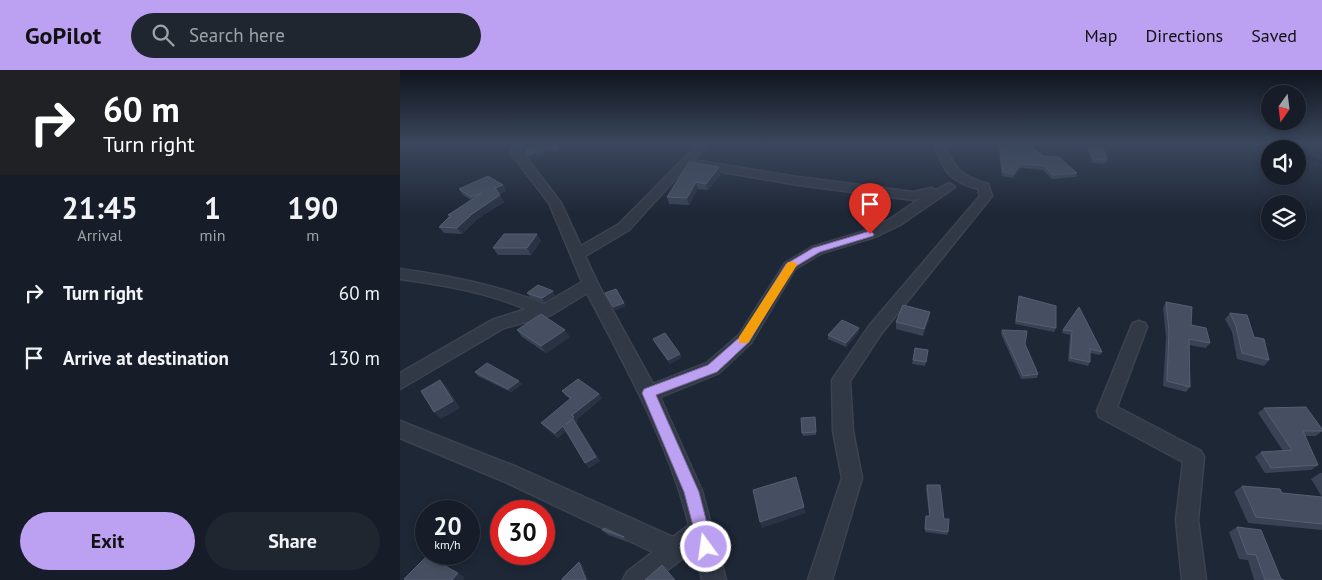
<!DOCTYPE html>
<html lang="en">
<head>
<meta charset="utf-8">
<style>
  :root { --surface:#161d28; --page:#1f2630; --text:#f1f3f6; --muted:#9ea2a8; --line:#353b45; --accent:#bca0f2 }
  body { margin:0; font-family:"PT Sans",sans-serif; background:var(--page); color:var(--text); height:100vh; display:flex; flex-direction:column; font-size:19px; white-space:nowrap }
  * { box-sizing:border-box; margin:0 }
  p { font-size:16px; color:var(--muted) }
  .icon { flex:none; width:28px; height:28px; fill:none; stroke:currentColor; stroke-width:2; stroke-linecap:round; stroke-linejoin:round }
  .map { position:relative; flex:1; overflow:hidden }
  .details { display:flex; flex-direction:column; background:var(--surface); width:400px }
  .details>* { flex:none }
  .guide { background:#202124; color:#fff; overflow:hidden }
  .needle { width:32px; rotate:194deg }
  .buttons { position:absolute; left:861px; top:15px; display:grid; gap:10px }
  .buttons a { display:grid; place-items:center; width:45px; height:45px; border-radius:50%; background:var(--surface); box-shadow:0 2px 8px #0003,0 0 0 1px var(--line); font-size:25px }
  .speed { position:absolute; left:15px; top:430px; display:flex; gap:10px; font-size:25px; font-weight:700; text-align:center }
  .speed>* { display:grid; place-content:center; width:65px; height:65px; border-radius:50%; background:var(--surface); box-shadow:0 2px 8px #0003,0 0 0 1px var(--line); line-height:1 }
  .speed small { font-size:12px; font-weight:400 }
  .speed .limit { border:8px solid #d22; background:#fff; color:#111 }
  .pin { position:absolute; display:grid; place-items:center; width:42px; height:42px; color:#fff; margin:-51px -21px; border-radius:50% 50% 50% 0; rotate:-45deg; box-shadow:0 0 5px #0007 }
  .pin .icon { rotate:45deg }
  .me { position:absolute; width:55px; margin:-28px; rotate:346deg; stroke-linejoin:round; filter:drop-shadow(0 0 4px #0008) }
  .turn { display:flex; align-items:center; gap:18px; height:105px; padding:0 20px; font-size:22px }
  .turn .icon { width:65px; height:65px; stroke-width:2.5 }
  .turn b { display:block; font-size:35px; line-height:42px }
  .eta { display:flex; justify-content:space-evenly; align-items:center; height:85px; text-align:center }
  .eta b { font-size:30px; font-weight:800; line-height:35px }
  .primary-button { display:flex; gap:10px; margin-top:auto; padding:10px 20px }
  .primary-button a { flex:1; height:58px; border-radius:30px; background:var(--accent); color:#111; font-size:20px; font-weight:800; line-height:58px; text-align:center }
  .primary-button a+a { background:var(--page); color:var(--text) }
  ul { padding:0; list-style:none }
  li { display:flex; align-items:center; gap:15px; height:65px; padding:0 20px }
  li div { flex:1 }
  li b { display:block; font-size:19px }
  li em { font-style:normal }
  header { display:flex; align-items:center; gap:30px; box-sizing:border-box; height:70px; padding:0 25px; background:var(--accent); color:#111 }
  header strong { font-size:24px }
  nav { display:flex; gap:28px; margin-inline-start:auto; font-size:18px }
  .search { width:350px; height:45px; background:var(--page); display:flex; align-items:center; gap:12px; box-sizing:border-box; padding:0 18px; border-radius:28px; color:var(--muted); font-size:19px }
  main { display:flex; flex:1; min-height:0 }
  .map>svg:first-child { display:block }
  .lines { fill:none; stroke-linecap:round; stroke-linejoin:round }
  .stream { stroke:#131e32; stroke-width:4 }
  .street-casing { stroke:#3b4250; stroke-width:3 }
  .street { fill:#323946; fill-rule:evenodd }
  .wall { fill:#394355 }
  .shaded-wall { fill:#293344 }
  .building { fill:#454f61; stroke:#555f71 }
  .route { fill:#bca0f2; stroke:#7a689d }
  .slow { fill:#f59e0b }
</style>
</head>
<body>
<header>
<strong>GoPilot</strong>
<div class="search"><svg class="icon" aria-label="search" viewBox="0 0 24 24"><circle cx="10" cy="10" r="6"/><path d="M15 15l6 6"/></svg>Search here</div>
<nav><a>Map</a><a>Directions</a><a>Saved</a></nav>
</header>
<main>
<section class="details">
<div class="guide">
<div class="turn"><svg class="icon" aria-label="right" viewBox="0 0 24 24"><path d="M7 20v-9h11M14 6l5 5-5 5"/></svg><div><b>60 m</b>Turn right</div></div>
</div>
<div class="eta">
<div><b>21:45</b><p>Arrival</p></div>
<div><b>1</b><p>min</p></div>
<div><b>190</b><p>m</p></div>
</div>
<ul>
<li><svg class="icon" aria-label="right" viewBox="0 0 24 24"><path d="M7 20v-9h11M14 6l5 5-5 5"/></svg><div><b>Turn right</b></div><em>60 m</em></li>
<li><svg class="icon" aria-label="arrive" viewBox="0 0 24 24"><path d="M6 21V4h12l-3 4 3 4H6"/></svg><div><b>Arrive at destination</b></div><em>130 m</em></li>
</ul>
<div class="primary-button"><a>Exit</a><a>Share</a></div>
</section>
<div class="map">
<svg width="922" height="510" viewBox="0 0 922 510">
  <rect width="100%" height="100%" fill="#1e2736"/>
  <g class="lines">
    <!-- stream -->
    <g class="stream">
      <polyline points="868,73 883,79"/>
      <polyline points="898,84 922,92"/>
    </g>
    <defs>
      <g id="street">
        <path d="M 114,73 L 124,73 L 122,82 L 161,133 L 181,176 L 219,154 L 299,73 L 310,73 L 293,90 L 398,107 L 513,122 L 531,118 L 536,120 L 549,113 L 555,117 L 500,155 L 475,167 L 422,183 L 395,199 L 351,273 L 319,303 L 260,327 L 302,421 L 326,510 L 302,510 L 295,479 L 254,510 L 223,510 L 227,502 L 253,482 L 103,411 L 0,368 L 0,351 L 117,397 L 273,467 L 289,455 C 269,373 226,298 187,223 L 151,245 L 104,258 L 0,319 L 0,303 L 92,250 L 126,239 C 85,222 44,215 0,209 L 0,199 C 50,206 97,215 144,234 L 182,212 L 149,133 L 110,82 ZM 287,96 L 398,115 L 513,130 L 521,128 L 490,149 L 465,161 L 412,177 L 385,193 L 339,265 L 307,293 L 253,314 L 198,214 L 185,186 L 229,160 Z"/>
        <path d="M 533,73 L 543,73 C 555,99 560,106 588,114 L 592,126 L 481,264 L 450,311 L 453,361 L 462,408 L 432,510 L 408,510 L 442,408 L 433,361 L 432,310 L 469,256 L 580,126 L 578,119 C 549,111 543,100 533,73 Z"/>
        <polygon points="739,251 745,253 747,257 717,337 801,381 804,387 798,450 806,510 782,510 776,450 783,392 699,347 697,341 731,257 733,253"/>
      </g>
    </defs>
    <!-- street casing -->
    <use href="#street" class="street-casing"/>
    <!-- street -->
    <use href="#street" class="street"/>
  </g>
  <!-- wall -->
  <g class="wall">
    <polygon points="165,73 159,82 151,82 130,89 125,82"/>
    <polygon points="598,73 628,73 643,86 677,103 676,107 652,109 643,100 620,98 613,108 602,106"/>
    <polygon points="688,76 707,90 705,94 692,93 687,79"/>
    <polygon points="319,97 321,104 308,120 298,119 289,135 269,134 267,127"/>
    <polygon points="103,115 106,121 99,124 104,132 76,150 62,164 44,163 39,157 49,147 48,145 71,130 63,125 59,119"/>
    <polygon points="137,164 141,171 131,185 98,185 93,178"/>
    <polygon points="127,223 155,225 144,232 130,227"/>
    <polygon points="619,226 656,258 654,262 615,254"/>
    <polygon points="766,232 810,273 806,278 789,275 790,317 786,322 763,316 766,267 763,238"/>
    <polygon points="679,237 702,282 700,285 690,283 690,292 688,296 668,291 670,265 662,263 663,260"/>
    <polygon points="830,243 854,267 869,290 864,296 837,289 832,262 825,249"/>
    <polygon points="529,249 523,266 496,259 496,252"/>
    <polygon points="459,258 459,262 446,277 428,269 428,265"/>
    <polygon points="117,260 170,267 146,283 122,267"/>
    <polygon points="602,260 625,274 638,304 637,308 621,309 601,264"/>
    <polygon points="253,269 280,284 281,288 270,294 255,273"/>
    <polygon points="515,278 528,280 525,296 512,294"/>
    <polygon points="75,302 122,314 111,322 78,306"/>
    <polygon points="162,321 202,328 176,350 178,351 176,353 200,391 189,398 166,361 158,368 145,357 141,353 170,329 166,326"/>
    <polygon points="864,338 922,359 922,361 916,366 905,366 918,395 911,400 865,403 855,387 861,382 883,381 858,343"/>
    <polygon points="415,347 416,365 403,366 402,363"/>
    <polygon points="920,403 922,403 922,427 911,409"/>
    <polygon points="527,415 544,449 548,462 547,465 525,462 526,446 529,446 526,418"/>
    <polygon points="842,416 882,423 922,427 922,460 848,453 834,422"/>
    <polygon points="837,457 881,509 884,510 854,510 848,490 839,489 829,462"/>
    <polygon points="202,460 224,467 228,472 208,465"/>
  </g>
  <!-- shaded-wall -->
  <g class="shaded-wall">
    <polygon points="161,73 165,73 159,82 157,79"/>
    <polygon points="150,78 151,82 130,89 128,85"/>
    <polygon points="621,94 620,98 613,108 614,104"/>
    <polygon points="319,97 321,104 308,120 306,114"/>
    <polygon points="296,112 298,119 289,135 287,128"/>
    <polygon points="103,115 106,121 99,124 95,118"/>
    <polygon points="100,125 104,132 76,150 62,164 57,158 72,144"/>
    <polygon points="137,164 141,171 131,185 127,178"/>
    <polygon points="153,221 155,225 144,232 142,228"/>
    <polygon points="224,233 226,236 215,241 213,237"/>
    <polygon points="530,242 529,249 523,266 524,259"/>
    <polygon points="459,258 459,262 446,277 446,273"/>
    <polygon points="165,260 170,267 146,283 141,276"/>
    <polygon points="280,284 281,288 270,294 268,290"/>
    <polygon points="40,310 47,317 60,338 41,349 34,342"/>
    <polygon points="119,311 122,314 111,322 108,319"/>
    <polygon points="199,324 202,328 176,350 178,351 176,353 200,391 189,398 185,393 166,354 172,345"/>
    <polygon points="163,356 167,360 158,368 155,363"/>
    <polygon points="404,437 406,443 362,458 360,452"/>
    <polygon points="179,492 182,494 188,510 186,510"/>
    <polygon points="58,503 65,507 63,510 52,510"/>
  </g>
  <!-- building -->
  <g class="building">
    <polygon points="131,73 161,73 157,79 150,78 128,85 125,82"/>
    <polygon points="600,73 628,73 643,86 659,87 677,103 653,105 644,96 621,94 614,104 603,102"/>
    <polygon points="688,76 703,77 707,90 693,89"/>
    <polygon points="289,92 319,97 306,114 296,112 287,128 267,127"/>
    <polygon points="88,106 103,115 95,118 100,125 72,144 57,158 39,157 51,145 48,145 82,123 71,127 59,119"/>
    <polygon points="104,164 137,164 127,178 93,178"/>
    <polygon points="138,215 153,221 142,228 127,223"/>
    <polygon points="216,219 224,233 213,237 205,223"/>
    <polygon points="619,226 656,236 656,258 616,251"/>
    <polygon points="766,232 792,237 791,255 806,258 810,273 789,269 790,317 767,311 769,261"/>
    <polygon points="503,235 530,242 524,259 496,252"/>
    <polygon points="679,237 702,282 690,279 690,292 670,288 672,261 663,260"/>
    <polygon points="830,243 847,245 854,267 864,269 869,290 842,283 836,256"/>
    <polygon points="141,244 165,260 141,276 117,260"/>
    <polygon points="442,250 459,258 446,273 428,265"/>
    <polygon points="602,260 627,261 625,274 638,304 623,306"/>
    <polygon points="265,263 280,284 268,290 253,269"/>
    <polygon points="515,278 528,280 526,292 513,290"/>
    <polygon points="87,293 119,311 108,319 75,302"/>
    <polygon points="178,309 199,324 172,345 174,347 166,354 173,349 196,387 185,393 163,356 155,363 141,353 171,328 162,321"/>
    <polygon points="40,310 53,331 34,342 21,321"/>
    <polygon points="906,337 922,359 922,361 903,361 918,395 871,398 861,382 892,380 864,338"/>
    <polygon points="415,347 416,362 402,363 401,348"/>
    <polygon points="396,407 404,437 360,452 353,420"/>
    <polygon points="527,415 540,415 544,449 549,449 548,462 525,459 526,446 530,446"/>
    <polygon points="842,416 880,419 882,423 922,427 922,454 856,447"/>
    <polygon points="837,457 861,460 881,509 884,510 865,510 856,485 847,484"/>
    <polygon points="204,458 224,467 202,460"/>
    <polygon points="27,486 58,503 52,510 6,510 4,509"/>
    <polygon points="179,492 186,510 162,510 162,509"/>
    <polygon points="262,495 275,510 245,510"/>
  </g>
  <!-- sky -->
  <linearGradient id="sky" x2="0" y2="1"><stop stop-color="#10151e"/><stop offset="0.51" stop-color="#3b475d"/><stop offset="1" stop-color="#3b475d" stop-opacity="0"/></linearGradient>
  <rect width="922" height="144" fill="url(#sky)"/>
  <!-- route -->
  <polygon class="route" points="470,161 474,164 473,166 420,182 393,198 349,272 317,302 256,325 299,422 313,477 311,482 306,485 300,482 284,422 242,323 244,319 308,295 341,266 386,194 413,178"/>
  <!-- slow -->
  <polygon class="slow" points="388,192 395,192 397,195 348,273 339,273 339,267"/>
</svg>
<div class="buttons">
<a><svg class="needle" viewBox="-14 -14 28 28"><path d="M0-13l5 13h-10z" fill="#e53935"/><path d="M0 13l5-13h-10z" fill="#9ea2a8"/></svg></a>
<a><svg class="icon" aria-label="sound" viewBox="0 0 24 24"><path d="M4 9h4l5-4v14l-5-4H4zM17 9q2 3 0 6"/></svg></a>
<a><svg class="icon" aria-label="layers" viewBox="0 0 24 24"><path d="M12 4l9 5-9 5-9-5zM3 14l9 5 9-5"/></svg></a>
</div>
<div class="speed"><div>20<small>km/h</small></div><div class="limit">30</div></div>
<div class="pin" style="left:470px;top:164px;background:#d93025"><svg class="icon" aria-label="arrive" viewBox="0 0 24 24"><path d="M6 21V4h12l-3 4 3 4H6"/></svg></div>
<svg class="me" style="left:306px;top:477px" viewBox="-20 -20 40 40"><circle r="17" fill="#bca0f2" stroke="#fff" stroke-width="3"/><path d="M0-11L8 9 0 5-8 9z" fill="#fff"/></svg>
</div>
</main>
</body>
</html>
